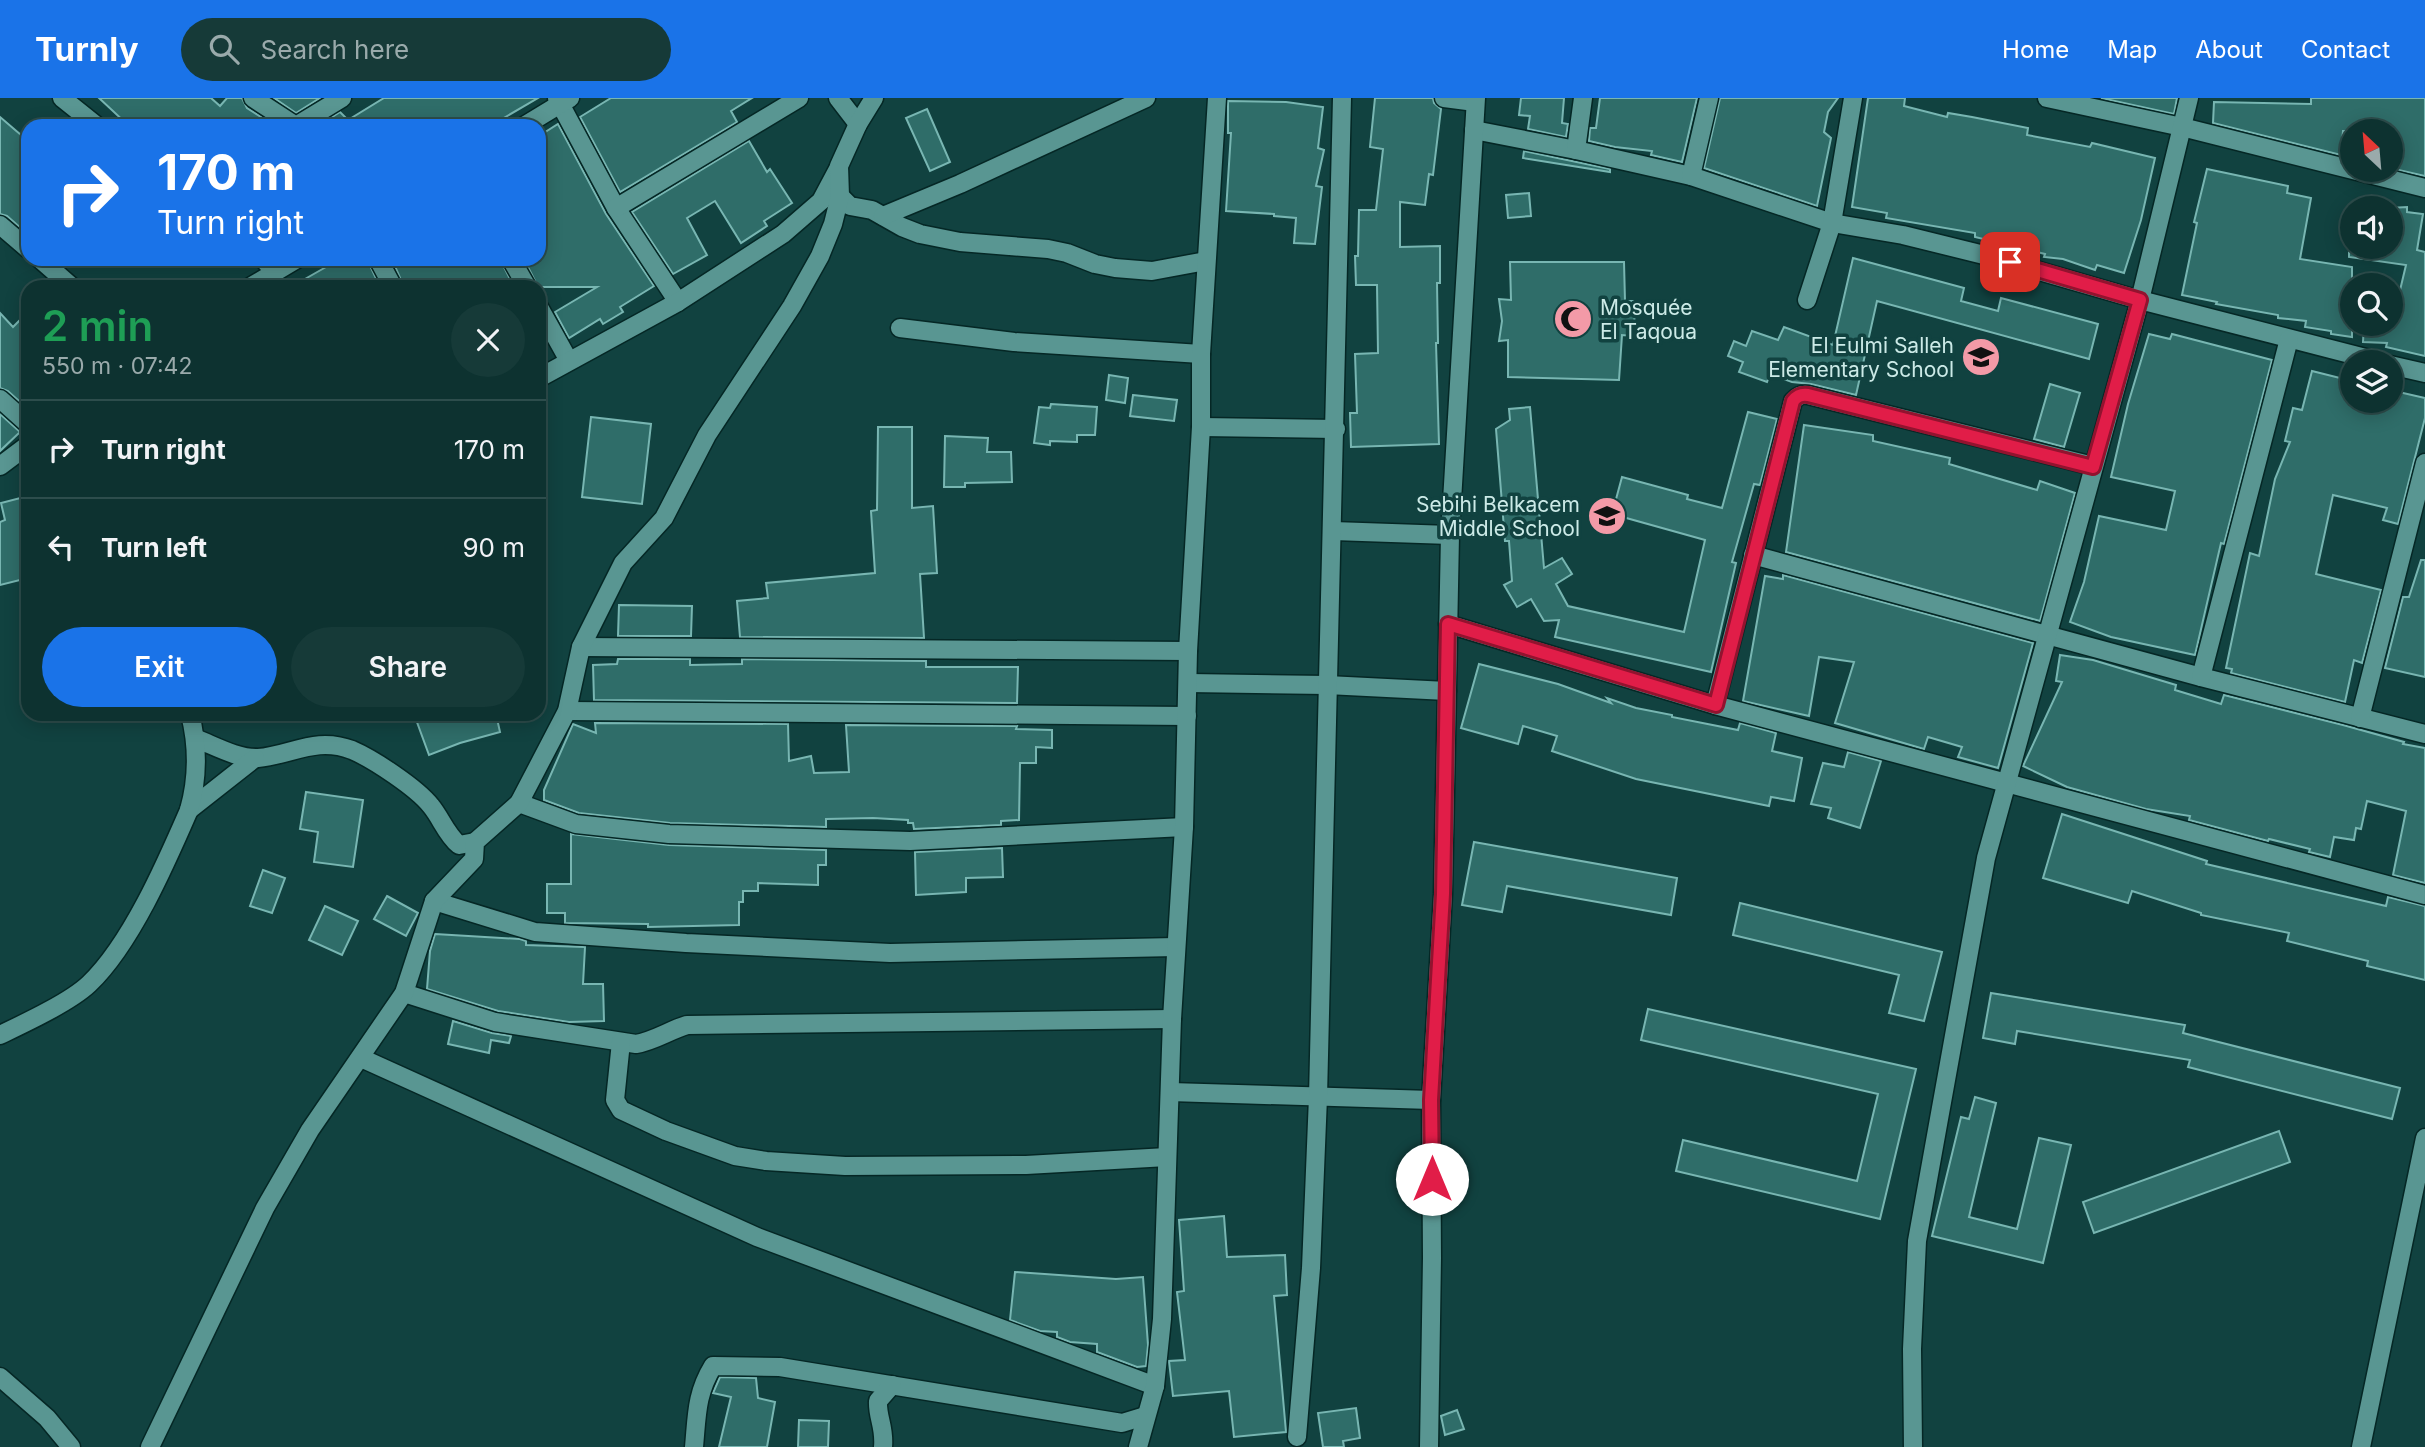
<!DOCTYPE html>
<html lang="en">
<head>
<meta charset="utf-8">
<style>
  :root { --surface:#0d3230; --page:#163a38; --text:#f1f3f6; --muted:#9aaaab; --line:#2d4d4c; --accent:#1a73e8 }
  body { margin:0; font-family:Inter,sans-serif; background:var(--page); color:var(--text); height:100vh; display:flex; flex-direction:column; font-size:26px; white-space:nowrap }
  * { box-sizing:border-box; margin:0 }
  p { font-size:23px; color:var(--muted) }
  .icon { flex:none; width:38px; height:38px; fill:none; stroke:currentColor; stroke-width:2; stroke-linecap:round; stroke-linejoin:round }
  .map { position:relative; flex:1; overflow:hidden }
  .details { position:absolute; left:21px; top:182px; width:525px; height:441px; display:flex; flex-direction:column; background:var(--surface); border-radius:21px; box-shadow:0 4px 18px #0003,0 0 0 2px var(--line) }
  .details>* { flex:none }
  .guide { position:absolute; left:21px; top:21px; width:525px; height:147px; border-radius:21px; box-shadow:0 4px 18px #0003,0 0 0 2px var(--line); background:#1a73e8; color:#fff; overflow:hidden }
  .needle { width:46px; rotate:334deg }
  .buttons { position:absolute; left:2340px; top:21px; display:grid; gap:14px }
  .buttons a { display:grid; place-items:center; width:63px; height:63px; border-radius:50%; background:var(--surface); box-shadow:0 4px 18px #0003,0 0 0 2px var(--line); font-size:35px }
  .pin { position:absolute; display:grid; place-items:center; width:60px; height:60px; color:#fff; margin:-30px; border-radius:14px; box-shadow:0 4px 10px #0006 }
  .me { position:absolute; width:77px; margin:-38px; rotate:0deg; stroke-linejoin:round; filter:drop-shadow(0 0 5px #0008) }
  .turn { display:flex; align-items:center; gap:24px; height:147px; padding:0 21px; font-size:32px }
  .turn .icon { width:91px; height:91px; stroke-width:2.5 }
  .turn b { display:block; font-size:49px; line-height:60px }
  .round { display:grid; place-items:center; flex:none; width:74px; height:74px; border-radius:37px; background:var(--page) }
  .headline { display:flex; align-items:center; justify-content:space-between; height:119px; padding:0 21px }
  h1 { font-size:42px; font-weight:600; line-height:52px; color:#1e9e55 }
  .action { display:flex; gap:14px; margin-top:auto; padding:14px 21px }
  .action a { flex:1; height:80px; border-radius:42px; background:var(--accent); color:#fff; font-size:28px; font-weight:600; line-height:80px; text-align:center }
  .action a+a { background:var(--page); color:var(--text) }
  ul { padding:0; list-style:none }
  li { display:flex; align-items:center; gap:21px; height:98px; padding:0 21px; border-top:2px solid var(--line) }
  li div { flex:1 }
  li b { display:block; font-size:26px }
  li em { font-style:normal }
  header { display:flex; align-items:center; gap:42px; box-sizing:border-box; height:98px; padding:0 35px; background:var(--accent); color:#fff }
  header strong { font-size:33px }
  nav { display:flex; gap:38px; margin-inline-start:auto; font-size:24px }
  .search { width:490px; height:63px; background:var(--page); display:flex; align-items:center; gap:18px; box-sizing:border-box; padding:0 24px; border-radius:38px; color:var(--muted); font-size:26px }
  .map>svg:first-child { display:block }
  .building { fill:#2f6d69; stroke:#78b6b2; stroke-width:2 }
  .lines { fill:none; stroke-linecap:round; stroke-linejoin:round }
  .minor-casing { stroke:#052725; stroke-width:21 }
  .minor { stroke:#599692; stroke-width:18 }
  .route-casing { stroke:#92132f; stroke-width:18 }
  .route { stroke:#e11d48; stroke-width:12 }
  .labels { text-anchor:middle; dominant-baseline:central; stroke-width:7; stroke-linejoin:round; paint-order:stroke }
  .poi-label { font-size:21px; fill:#cceae7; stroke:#114240; text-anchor:end }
</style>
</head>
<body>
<header>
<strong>Turnly</strong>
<div class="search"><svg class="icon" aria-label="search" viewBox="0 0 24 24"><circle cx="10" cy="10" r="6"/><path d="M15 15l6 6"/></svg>Search here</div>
<nav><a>Home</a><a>Map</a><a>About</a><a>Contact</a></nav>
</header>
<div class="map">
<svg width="2425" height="1349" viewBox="0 0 2425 1349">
  <rect width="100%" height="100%" fill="#114240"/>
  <!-- building -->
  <g class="building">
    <polygon points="99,0 211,0 220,8 227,0 242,0 247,10 275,28 129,28"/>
    <polygon points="274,0 320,0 296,15"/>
    <polygon points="384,0 538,0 490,28 318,28 340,14 348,22"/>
    <polygon points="611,0 752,0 731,13 737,24 620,94 580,19"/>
    <polygon points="1375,0 1433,0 1434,5 1441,11 1433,77 1429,76 1425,107 1400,104 1400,149 1440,148 1440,185 1437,185 1438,245 1436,245 1439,346 1351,349 1350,315 1357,315 1355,256 1378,255 1377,187 1356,187 1355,158 1358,158 1359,112 1376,112 1383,51 1370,49"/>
    <polygon points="1521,0 1564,0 1562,25 1568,26 1566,39 1528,31 1530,18 1519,17"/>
    <polygon points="1600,0 1697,0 1682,64 1651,57 1652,53 1615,49 1589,43 1590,30 1596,30"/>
    <polygon points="1720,0 1838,0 1828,14 1824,34 1831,40 1817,108 1704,70"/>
    <polygon points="1868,0 1905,0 1904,8 1947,19 1948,15 1972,19 2028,30 2027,37 2090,49 2092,45 2155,60 2141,122 2124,175 2097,167 2095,172 2063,161 2044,159 2045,156 1975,139 1975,135 1886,120 1887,115 1852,109"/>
    <polygon points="2101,0 2177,0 2174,16"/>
    <polygon points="2311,0 2425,0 2425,78 2390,70 2390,33 2343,33 2341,57 2213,25 2214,4 2311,6"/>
    <polygon points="1228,3 1286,4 1323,9 1318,50 1324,52 1316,88 1322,89 1315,146 1294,145 1296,120 1274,118 1274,116 1226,113 1231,35 1228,35"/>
    <polygon points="927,11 950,64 930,73 906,20"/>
    <polygon points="0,19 28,43 28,126 23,132 7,118 0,116"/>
    <polygon points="558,26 606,116 654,188 620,209 623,214 603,226 600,221 569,240 555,214 597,189 538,189 524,161 539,161 539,38"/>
    <polygon points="749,43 767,74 770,71 792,105 764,123 767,128 741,145 715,103 687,120 707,157 673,176 632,114"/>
    <polygon points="1524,53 1610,71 1610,74 1523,60"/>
    <polygon points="2207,71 2288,88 2287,95 2311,100 2300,161 2352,169 2352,239 2331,236 2331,233 2305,229 2306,223 2278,220 2278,217 2216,206 2217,204 2182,197 2197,125 2194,124"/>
    <polygon points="1529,95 1531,118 1508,120 1506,97"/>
    <polygon points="2407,109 2407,114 2423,116 2417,152 2425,154 2425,258 2386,249 2387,245 2363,244 2364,226 2392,226 2406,167 2349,159 2349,149 2390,149 2390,110"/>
    <polygon points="1853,160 1964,190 1961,203 1998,213 2001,200 2098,226 2089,261 1877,203 1856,297 1811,286 1792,284 1770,276 1767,284 1739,274 1743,264 1728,258 1734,243 1746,248 1752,233 1778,242 1784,229 1833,247"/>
    <polygon points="334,161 367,161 380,189 291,189 326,169 324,166"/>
    <polygon points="403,161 500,161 514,189 404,189 394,166"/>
    <polygon points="1510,164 1624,164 1625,203 1636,203 1633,238 1622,237 1619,282 1508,279 1508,242 1499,243 1502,223 1499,201 1511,202"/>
    <polygon points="28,214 28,311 8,293 0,290 0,215 13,229"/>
    <polygon points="2149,236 2170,241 2172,236 2272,262 2224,446 2221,445 2195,557 2111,539 2070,524 2084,484 2099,418 2166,432 2175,393 2111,379 2128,306"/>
    <polygon points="2312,273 2352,283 2352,303 2390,303 2390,292 2425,300 2425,320 2398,426 2383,422 2387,410 2333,397 2316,476 2381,492 2362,565 2354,562 2345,604 2231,575 2232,571 2226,570 2250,455 2259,458 2275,381 2290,344 2285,343 2293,310 2302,312"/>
    <polygon points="1109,277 1128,280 1125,305 1106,302"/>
    <polygon points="2050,286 2080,295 2064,349 2034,341"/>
    <polygon points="1133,297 1177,302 1174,323 1130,318"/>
    <polygon points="1051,306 1097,309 1095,337 1077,337 1077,344 1050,343 1050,347 1034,345 1039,309 1050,310"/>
    <polygon points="1530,309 1544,470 1562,460 1572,476 1556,486 1568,508 1684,534 1705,442 1612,416 1622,379 1688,397 1687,401 1722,410 1748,314 1777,321 1760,387 1754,386 1752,393 1732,464 1736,465 1711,574 1555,539 1559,522 1544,523 1531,501 1517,509 1504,487 1512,483 1509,443 1505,443 1496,331 1510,322 1509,311"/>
    <polygon points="0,316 20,334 0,353"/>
    <polygon points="591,319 651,326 642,406 582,399"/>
    <polygon points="1804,327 1873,337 1873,343 1950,360 1949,366 2037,392 2040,383 2075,395 2040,523 1786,454"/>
    <polygon points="878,329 912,329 912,410 933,408 937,475 920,476 924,540 740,539 737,503 768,500 766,485 875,475 871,413 877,412"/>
    <polygon points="945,338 988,340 987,354 1011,354 1012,384 965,385 965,389 944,389"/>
    <polygon points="28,398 28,480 0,487 0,424 5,422 1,405"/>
    <polygon points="2421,462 2425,462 2425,579 2385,570 2403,499 2409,499"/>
    <polygon points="1783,477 2033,545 1998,670 1958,659 1962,649 1928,639 1924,651 1835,625 1854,564 1819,559 1809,618 1743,603 1765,478 1783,481"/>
    <polygon points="619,507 692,508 691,538 618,538"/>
    <polygon points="2060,557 2093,562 2176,587 2175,592 2221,606 2224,597 2343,627 2404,644 2403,646 2425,650 2425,785 2393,777 2406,713 2367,703 2361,731 2356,730 2354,742 2334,739 2330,759 2309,754 2310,751 2269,741 2268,743 2189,722 2190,718 2146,711 2067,689 2023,668 2062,584 2056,583"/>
    <polygon points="618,561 690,561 690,567 742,566 742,561 926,563 926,569 1018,569 1017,605 594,602 593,567 617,566"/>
    <polygon points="1479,566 1558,586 1611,605 1607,600 1636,610 1672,617 1672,619 1738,632 1740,625 1776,635 1772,653 1802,660 1794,703 1771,699 1769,708 1636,681 1552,653 1557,638 1523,628 1518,646 1461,630"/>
    <polygon points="414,616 496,616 500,634 460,645 429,657"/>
    <polygon points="595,625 788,626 789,663 811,658 814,675 849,674 846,627 1017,628 1016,631 1052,632 1052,650 1036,649 1036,665 1020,665 1019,722 1001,723 1001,727 914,731 913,725 908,725 908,722 873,720 826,721 826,729 670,725 579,715 544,702 544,692 573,626 596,635"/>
    <polygon points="1848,654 1881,663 1860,730 1828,720 1831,710 1811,706 1823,665 1844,669"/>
    <polygon points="306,694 363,702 353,769 314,764 318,734 300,731"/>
    <polygon points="2062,716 2207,763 2206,766 2386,808 2388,799 2425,808 2425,882 2367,868 2368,863 2287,843 2289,835 2201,817 2201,815 2132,793 2128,805 2043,780"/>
    <polygon points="571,736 669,747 826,752 826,767 818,767 818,787 758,785 758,793 743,793 743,804 739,804 739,827 648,829 648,826 565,825 565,815 547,815 547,786 571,786"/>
    <polygon points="1474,744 1677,780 1671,817 1507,788 1502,814 1462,807"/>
    <polygon points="1002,750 1003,779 966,780 966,794 916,797 915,754"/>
    <polygon points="263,772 285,780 272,815 250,808"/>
    <polygon points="387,798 418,815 406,838 374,821"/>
    <polygon points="1740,805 1942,854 1924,923 1889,915 1899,877 1733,837"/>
    <polygon points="325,808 358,823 342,857 309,842"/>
    <polygon points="435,836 520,841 526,843 526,847 585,849 583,886 603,886 604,923 569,924 498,913 427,891 430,853"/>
    <polygon points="1991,895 2185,927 2183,935 2400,990 2392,1021 2188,969 2190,962 2017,933 2015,946 1983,940"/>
    <polygon points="1648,911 1916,971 1880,1121 1676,1073 1683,1042 1857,1083 1878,996 1641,942"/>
    <polygon points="453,923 492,935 511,938 509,945 491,942 489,955 448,946"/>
    <polygon points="1975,999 1996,1005 1969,1119 2017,1131 2039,1040 2071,1047 2043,1165 1932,1138 1961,1019 1969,1021"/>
    <polygon points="2279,1033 2290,1064 2094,1135 2083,1104"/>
    <polygon points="1224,1118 1227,1159 1285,1157 1287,1197 1274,1198 1286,1334 1234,1339 1229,1293 1173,1298 1169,1263 1185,1262 1177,1194 1184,1193 1179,1122"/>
    <polygon points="1015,1174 1116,1181 1143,1179 1148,1247 1146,1268 1137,1269 1097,1254 1097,1246 1070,1244 1057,1239 1057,1234 1040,1233 1010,1222"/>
    <polygon points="720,1279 756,1280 758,1300 775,1304 767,1349 719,1349 731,1299 713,1295"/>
    <polygon points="1356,1310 1360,1340 1343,1343 1344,1349 1323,1349 1318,1315"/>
    <polygon points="1457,1312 1464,1331 1445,1337 1441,1318"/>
    <polygon points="799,1322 829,1323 828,1349 798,1349"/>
  </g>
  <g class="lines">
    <defs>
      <g id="minor">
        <polyline points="62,0 97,28"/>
        <polyline points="253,0 296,28 342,0"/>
        <polyline points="557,0 616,110 678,204"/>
        <polyline points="838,0 858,26"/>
        <polyline points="1444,0 1475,4"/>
        <polyline points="2047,0 2182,29 2425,90"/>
        <polyline points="524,28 570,0"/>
        <polyline points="1474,32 1576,52 1691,78 1832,125 1903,137 1984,157 2140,202 2381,264"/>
        <polyline points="1576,52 1583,0"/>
        <polyline points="1691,78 1709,0"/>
        <polyline points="840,98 850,108 872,112 902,129 920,136 960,144 1048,151 1067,155 1095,166 1115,170 1152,173 1206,163"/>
        <polyline points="616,110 799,0"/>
        <polyline points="883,118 960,86 1146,0"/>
        <polyline points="0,127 28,151"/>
        <polyline points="40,161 72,189"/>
        <polyline points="263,161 275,174"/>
        <polyline points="378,161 393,189"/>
        <polyline points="511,161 527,189"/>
        <polyline points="250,189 297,161"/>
        <polyline points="1807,202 1832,125 1853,0"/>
        <polyline points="539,209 569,263"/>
        <polyline points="900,230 1014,244 1201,256"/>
        <polyline points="2390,267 2425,275"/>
        <polyline points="539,280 678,204 783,136 821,103 838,71"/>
        <polyline points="0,301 28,326"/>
        <polyline points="1201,329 1336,331"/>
        <polyline points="0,368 28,347"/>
        <polyline points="1333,433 1450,437"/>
        <polyline points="1753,457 2201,579 2425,636"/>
        <polyline points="1448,526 1715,607 2425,797"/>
        <polyline points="581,549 1188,553"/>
        <polyline points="2201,579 2289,241"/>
        <polyline points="1189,585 1327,587 1447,593"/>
        <path d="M 1715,607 L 1793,303 C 1798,298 1801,296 1808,297 L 2093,368"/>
        <polyline points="567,613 1187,618"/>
        <polyline points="2360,620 2425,365"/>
        <path d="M 197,641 C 215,648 238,661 258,660 C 292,657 316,638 352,652 C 373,661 417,690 431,708 C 441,720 446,736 459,747 L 475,744"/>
        <polyline points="519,705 576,726 669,736 910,743 1184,729"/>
        <polyline points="189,712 255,660"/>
        <polyline points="434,803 535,834 686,845 890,855 1176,849"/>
        <path d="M 404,895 L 495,924 L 636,946 C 654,943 670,932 687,927 L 1172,921"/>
        <path d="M 0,937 C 25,925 70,904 89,886 C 131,846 166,765 189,712 C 198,680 198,648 190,616"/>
        <polyline points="621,944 615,1002 621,1012 666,1033 735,1058 766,1063 845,1068 1026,1067 1167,1059"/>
        <polyline points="361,960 757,1139 1155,1288"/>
        <polyline points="1170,994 1431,1002"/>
        <polyline points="0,1279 47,1320 71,1349"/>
        <polyline points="1297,1339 1311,1170 1318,999 1342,0"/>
        <polyline points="150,1349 265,1110 310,1032 404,895 434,803 474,761 475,744 519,705 567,613 581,549 623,465 664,420 707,337 792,208 820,158 833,126 840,98 839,68 858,26 874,0"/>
        <path d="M 694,1349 C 697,1317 696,1296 713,1268 L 780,1269 L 1122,1325 L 1145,1318"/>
        <path d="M 883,1349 C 885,1329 877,1319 878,1303 L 892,1287"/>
        <polyline points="1138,1349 1155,1288 1162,1221 1172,921 1184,729 1188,553 1201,329 1201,256 1217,0"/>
        <polyline points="1429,1349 1432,1160 1431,1002 1443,796 1450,437 1476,0"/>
        <polyline points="1913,1349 1912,1251 1917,1143 1986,760 2140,202 2189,0"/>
        <polyline points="2361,1349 2425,1040"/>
      </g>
    </defs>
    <!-- minor casing -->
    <use href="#minor" class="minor-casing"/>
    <!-- minor -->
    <use href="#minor" class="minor"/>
  </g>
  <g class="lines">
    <defs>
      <path id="route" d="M 1432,1081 L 1431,1002 L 1443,796 L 1448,526 L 1716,607 L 1793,303 C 1797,298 1801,296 1808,297 L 2093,369 L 2140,202 L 2010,164"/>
    </defs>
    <!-- route casing -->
    <use href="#route" class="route-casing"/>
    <!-- route -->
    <use href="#route" class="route"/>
  </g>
  <!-- icons -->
  <defs>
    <symbol id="mosque-disc" viewBox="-11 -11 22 22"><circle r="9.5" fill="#f39aa7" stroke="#114240"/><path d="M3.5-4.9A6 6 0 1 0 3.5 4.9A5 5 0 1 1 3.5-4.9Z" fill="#111"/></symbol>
    <symbol id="school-disc" viewBox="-11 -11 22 22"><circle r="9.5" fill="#f39aa7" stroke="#114240"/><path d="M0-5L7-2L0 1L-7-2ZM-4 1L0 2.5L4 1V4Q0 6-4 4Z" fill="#111"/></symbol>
  </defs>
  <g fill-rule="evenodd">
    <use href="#mosque-disc" x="1551" y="199" width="44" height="44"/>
    <use href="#school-disc" x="1959" y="237" width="44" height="44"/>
    <use href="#school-disc" x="1585" y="396" width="44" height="44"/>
  </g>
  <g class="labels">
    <!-- poi labels -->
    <g class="poi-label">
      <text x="1600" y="209" text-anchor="start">Mosquée<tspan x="1600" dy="24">El Taqoua</tspan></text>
      <text x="1954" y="247">El Eulmi Salleh<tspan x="1954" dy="24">Elementary School</tspan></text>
      <text x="1580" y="406">Sebihi Belkacem<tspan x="1580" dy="24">Middle School</tspan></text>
    </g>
  </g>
</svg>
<div class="buttons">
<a><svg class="needle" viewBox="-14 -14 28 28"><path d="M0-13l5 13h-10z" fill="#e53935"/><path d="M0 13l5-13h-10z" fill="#9aaaab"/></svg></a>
<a><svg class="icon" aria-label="sound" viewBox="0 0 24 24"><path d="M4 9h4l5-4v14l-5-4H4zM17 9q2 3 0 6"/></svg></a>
<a><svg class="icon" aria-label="search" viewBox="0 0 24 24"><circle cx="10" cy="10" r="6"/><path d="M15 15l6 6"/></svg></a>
<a><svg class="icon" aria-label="layers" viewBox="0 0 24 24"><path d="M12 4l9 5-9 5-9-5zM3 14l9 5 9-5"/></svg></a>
</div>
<div class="pin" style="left:2010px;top:164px;background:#d93025"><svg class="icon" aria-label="arrive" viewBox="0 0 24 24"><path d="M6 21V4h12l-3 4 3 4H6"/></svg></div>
<svg class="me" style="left:1432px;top:1081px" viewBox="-20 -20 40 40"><circle r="19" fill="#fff"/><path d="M0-13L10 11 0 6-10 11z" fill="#e11d48"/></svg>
<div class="guide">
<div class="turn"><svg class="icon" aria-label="right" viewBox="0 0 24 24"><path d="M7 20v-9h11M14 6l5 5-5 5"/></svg><div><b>170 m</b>Turn right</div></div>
</div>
<section class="details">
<div class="headline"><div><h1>2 min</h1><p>550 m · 07:42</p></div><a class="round"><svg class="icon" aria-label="close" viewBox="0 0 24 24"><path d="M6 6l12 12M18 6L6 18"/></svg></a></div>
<ul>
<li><svg class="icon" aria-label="right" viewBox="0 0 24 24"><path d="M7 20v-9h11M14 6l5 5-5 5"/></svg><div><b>Turn right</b></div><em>170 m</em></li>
<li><svg class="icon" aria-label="left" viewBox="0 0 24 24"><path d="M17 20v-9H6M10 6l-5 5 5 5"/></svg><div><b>Turn left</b></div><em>90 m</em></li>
</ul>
<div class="action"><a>Exit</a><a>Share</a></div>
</section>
</div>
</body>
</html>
